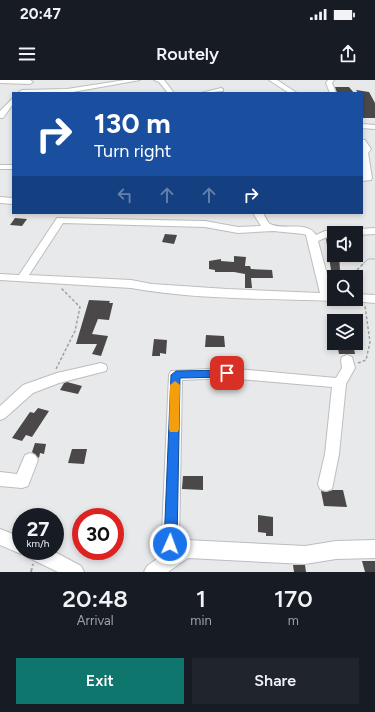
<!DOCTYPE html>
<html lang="en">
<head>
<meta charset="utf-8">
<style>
  :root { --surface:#171b24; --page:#20242c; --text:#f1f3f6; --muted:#9ea1a6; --accent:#0f766e }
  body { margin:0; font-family:Figtree,sans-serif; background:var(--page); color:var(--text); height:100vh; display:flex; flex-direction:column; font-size:15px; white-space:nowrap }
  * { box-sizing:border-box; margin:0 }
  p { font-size:13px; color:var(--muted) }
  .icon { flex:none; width:22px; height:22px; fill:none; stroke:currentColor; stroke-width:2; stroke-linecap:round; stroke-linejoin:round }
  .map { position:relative; height:492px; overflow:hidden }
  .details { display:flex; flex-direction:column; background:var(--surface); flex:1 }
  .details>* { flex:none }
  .top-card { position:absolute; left:12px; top:12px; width:351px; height:122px; border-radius:0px; box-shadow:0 2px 6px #0003; background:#1a4fa0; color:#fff; overflow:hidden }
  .tools { position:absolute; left:327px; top:146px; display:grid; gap:8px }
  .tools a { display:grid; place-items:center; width:36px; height:36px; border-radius:0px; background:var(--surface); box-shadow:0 2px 6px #0003; font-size:20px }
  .speed { position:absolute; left:12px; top:428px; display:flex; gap:8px; font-size:20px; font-weight:700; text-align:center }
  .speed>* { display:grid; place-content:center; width:52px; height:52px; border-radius:50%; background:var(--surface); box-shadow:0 2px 6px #0003; line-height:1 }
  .speed small { font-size:10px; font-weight:400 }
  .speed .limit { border:6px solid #d22; background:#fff; color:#111 }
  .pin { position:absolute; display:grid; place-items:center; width:34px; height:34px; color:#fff; margin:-17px; border-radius:8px; box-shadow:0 2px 6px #0006 }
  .me { position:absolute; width:44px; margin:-22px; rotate:2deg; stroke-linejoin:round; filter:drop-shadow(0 0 3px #0008) }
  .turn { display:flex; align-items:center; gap:14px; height:84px; padding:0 16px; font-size:18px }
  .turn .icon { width:52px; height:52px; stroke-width:2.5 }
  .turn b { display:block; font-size:28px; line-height:34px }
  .lanes { display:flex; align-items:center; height:38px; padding:0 16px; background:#0003; justify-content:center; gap:20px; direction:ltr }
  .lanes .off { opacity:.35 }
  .eta { display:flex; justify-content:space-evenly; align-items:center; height:68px; text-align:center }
  .eta b { font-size:24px; font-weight:600; line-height:28px }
  .primary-button { display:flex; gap:8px; margin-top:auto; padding:8px 16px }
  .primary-button a { flex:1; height:46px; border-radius:0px; background:var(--accent); color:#fff; font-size:16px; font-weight:600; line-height:46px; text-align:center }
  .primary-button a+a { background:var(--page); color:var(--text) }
  .status { display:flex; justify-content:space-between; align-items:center; height:28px; padding:0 20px; background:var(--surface); direction:ltr }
  .status svg { height:11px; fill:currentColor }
  header { display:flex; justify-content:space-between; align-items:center; height:52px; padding:0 16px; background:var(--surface); font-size:18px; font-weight:600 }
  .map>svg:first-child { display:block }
  .building { fill:#4a4848 }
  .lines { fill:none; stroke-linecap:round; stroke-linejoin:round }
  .minor-casing { stroke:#bdbdbf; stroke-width:2 }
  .path-far2 { stroke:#a0a1a2; stroke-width:1; stroke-dasharray:2 1; stroke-linecap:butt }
  .path-far1 { stroke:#a0a1a2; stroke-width:1.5; stroke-dasharray:3 2; stroke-linecap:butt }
  .path { stroke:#a0a1a2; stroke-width:2; stroke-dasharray:4 2.5; stroke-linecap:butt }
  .minor { fill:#fff; fill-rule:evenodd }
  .route { fill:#1a73e8; stroke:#114b97 }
  .slow { fill:#f59e0b }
</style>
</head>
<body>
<div class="status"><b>20:47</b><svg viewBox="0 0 49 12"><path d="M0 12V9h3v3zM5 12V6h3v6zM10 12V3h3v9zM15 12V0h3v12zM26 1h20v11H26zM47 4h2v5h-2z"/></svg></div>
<header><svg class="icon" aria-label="menu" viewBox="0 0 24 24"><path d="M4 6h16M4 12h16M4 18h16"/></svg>Routely<svg class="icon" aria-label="share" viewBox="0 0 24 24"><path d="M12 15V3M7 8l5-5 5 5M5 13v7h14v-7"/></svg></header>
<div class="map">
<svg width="375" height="492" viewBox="0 0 375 492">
  <rect width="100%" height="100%" fill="#e8e9ea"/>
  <!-- building -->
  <g class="building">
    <polygon points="335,7 349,7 354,13 337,13"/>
    <polygon points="356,10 369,12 375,23 375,38 362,38 362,13 358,13"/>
    <polygon points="15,138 27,139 22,146 10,145"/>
    <polygon points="165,154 177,155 174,164 162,162"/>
    <polygon points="327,158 334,158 334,175 339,175 340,190 331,190 326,159"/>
    <polygon points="234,176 246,177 245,186 250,186 251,189 272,190 273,198 251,198 252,208 245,208 245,194 234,192 215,192 215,190 209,189 209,181 221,179 221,181 234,182"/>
    <polygon points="89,220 110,221 109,223 113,223 109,240 98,239 92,254 108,256 101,276 92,274 97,264 76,264"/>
    <polygon points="356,243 360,243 363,263 356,262"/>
    <polygon points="206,255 224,256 225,267 205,267"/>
    <polygon points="154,259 167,260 166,274 160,273 160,276 152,276"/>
    <polygon points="337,263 353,263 355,274 339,274"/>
    <polygon points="67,302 82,306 78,314 60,310 64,303"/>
    <polygon points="38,328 49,331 32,357 26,355 22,361 12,358 30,332 34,333"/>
    <polygon points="35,363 46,364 44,374 40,373 39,378 32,372"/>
    <polygon points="72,369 87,369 84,384 68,383"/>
    <polygon points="183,396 203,396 203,410 182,409"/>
    <polygon points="333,410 343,410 347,427 324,426 321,411 326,412"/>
    <polygon points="258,435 273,437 273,456 266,456 266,453 258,452"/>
    <polygon points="362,481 375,481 375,492 365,492"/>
    <polygon points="293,485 305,485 306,492 294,492"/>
  </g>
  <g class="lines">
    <defs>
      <g id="minor">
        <polygon points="0,0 30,0 33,2 30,4 0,3"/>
        <polygon points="125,0 140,0 67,13 19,12 22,10 67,9"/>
        <polygon points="154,0 164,0 174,13 168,13 159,2"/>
        <polygon points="269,0 277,0 297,13 289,13"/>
        <polygon points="328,0 334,0 332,3 336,13 330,13 326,3"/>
        <polygon points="221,8 223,9 223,11 201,13"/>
        <polygon points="13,18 13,24 3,38 0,38 0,31"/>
        <polygon points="362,44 375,45 375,49 362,48"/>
        <polygon points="362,60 365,60 371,69 368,73 372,98 371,100 362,101"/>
        <rect x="0" y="85" width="13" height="4"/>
        <polygon points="0,117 13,118 13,124 0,123"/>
        <path d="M 253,133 L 263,133 C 265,136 267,142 270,144 C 283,151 307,140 316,155 L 325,151 L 375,148 L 375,154 L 356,155 L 356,153 L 334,153 L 334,156 L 327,157 L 318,161 L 332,213 L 334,213 L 334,219 L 338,219 L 334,221 C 267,218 197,220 131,208 L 0,200 L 0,194 L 19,195 L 57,138 L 205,141 L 238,147 L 261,146 ZM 63,143 L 205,147 L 238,153 L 273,151 L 304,154 L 306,155 L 320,213 L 227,209 L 152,204 L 131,200 L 29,195 Z"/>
        <polygon points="356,214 375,215 375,223 352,221 351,219 356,219"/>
        <polygon points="347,275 352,277 355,288 346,304 339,374 332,409 326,411 320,409 318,404 325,374 332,307 227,298 182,300 179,464 186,460 305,466 336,461 375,460 375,478 336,479 305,484 188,478 168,492 144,492 147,486 161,476 169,295 171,291 227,288 336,298 342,288 341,280 342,277"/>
        <polygon points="101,283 106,285 107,288 106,291 59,303 33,313 5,338 0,340 0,326 23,305 57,293"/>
        <polygon points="30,373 35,375 38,380 28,406 22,408 0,406 0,392 17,394 25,375"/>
        <polygon points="0,449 21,457 21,471 53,471 81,486 84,492 58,492 27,477 25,473 21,474 0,465"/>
      </g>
    </defs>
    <!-- minor casing -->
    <use href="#minor" class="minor-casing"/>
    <!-- path-far2 -->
    <polyline class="path-far2" points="362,185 368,179 375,179"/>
    <!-- path-far1 -->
    <g class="path-far1">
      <polyline points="357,190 363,184"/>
      <polyline points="358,283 366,280 370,262 365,226"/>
      <polyline points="56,289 75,251 80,227 61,208"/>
    </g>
    <!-- path -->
    <polyline class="path" points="31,492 33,484"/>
    <!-- minor -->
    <use href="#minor" class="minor"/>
  </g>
  <!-- route -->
  <polygon class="route" points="227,290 232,293 227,297 180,298 177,464 175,469 170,471 166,469 164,464 171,295 176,291"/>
  <!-- slow -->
  <polygon class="slow" points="175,301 180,305 179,349 178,352 170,352 169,349 170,305"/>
</svg>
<div class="tools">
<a><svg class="icon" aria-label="sound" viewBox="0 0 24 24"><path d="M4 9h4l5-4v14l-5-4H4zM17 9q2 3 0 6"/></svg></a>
<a><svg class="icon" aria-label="search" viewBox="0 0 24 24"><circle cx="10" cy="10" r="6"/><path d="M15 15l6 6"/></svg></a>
<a><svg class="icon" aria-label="layers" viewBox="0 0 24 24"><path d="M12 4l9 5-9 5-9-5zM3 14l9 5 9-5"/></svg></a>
</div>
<div class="speed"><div>27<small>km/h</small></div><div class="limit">30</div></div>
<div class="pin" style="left:227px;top:293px;background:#d93025"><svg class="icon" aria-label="arrive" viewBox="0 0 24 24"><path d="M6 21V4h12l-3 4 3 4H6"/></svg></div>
<svg class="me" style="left:170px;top:464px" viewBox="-20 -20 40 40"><circle r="17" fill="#1a73e8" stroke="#fff" stroke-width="3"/><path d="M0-11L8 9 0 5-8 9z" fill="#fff"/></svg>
<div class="top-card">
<div class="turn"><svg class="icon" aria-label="right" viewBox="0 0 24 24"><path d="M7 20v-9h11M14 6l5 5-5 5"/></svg><div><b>130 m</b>Turn right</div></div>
<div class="lanes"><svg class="icon off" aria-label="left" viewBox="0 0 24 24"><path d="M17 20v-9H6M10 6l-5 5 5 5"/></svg><svg class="icon off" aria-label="ahead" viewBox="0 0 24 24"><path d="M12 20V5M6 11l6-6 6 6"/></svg><svg class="icon off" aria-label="ahead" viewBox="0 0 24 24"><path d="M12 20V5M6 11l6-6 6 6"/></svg><svg class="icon" aria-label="right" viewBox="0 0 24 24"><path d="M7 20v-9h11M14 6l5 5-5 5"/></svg></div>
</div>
</div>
<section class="details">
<div class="eta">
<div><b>20:48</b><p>Arrival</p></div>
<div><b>1</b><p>min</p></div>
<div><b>170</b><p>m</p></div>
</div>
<div class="primary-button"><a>Exit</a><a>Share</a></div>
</section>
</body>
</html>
